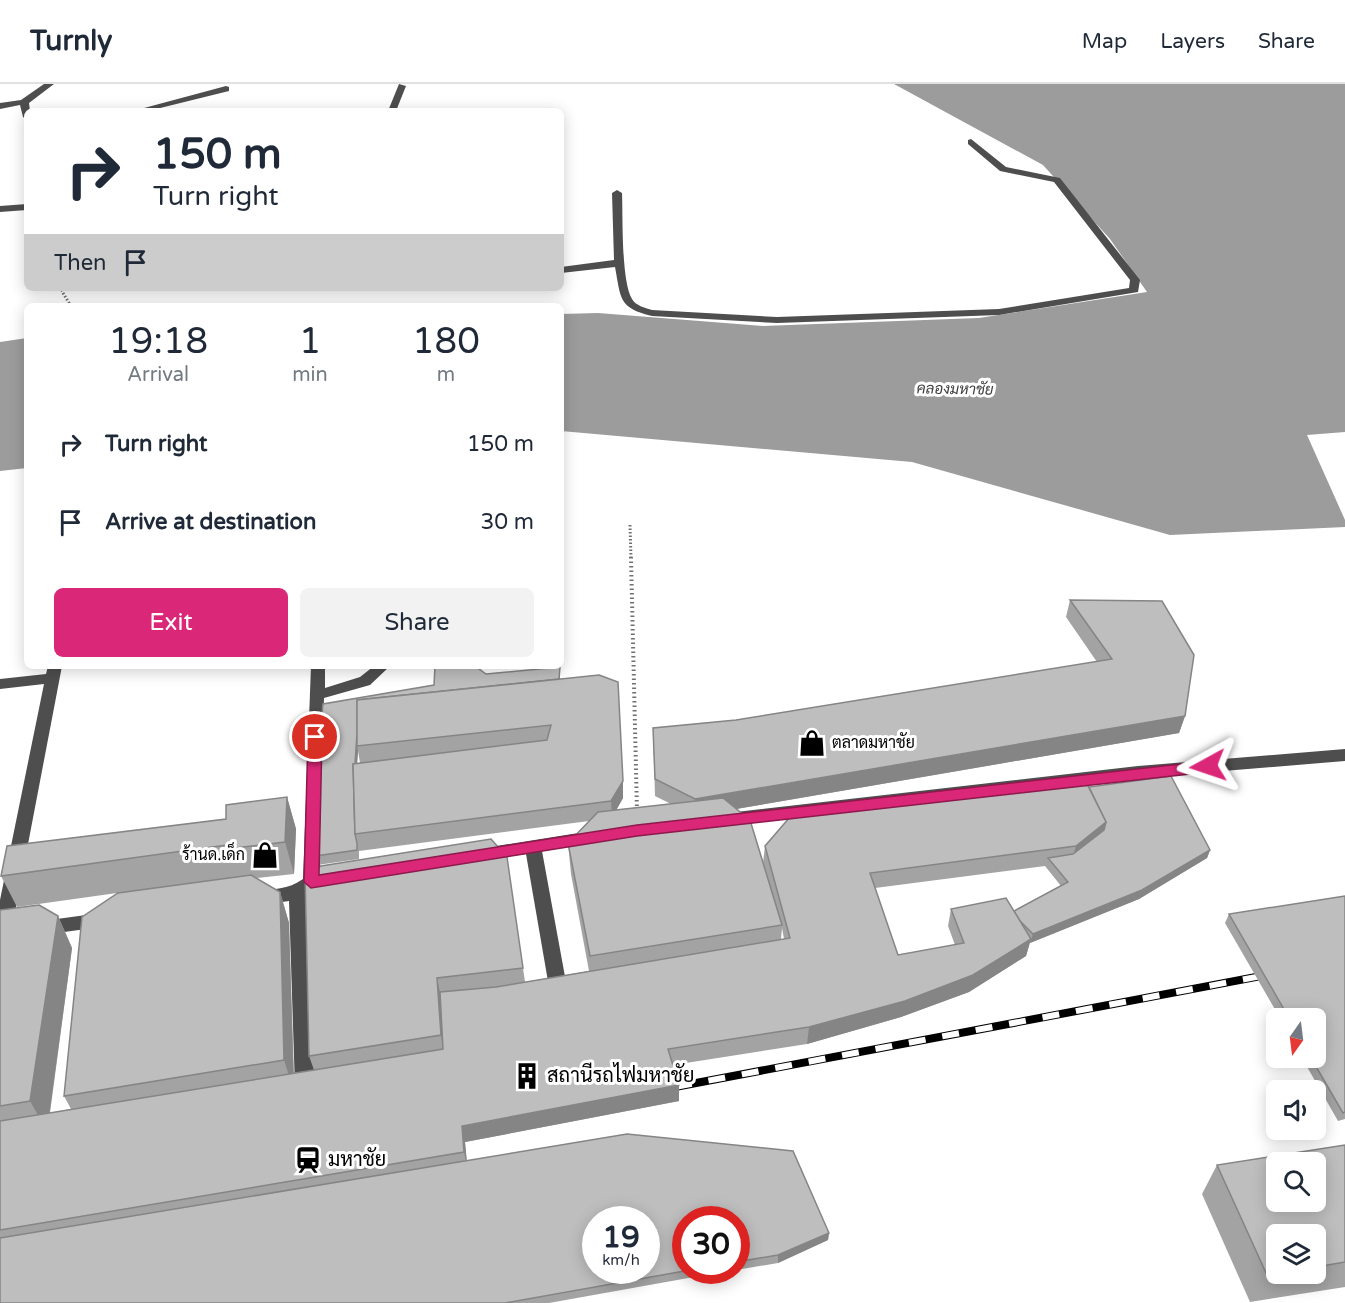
<!DOCTYPE html>
<html lang="en">
<head>
<meta charset="utf-8">
<style>
  :root { --surface:#fff; --page:#f2f2f3; --text:#1f2937; --muted:#747a83; --line:#e0e1e3; --accent:#db2777 }
  body { margin:0; font-family:"Varela Round",Sarabun,sans-serif; background:var(--page); color:var(--text); height:100vh; display:flex; flex-direction:column; font-size:22px; white-space:nowrap }
  * { box-sizing:border-box; margin:0 }
  p { font-size:20px; color:var(--muted) }
  .icon { flex:none; width:33px; height:33px; fill:none; stroke:currentColor; stroke-width:2; stroke-linecap:round; stroke-linejoin:round }
  .map { position:relative; flex:1; overflow:hidden }
  .sheet { position:absolute; left:24px; top:219px; width:540px; height:366px; display:flex; flex-direction:column; background:var(--surface); border-radius:9px; box-shadow:0 3px 15px #0003 }
  .sheet>* { flex:none }
  .guide { position:absolute; left:24px; top:24px; width:540px; height:183px; border-radius:9px; box-shadow:0 3px 15px #0003; background:#fff; color:var(--text); overflow:hidden }
  .needle { width:39px; rotate:194deg }
  .controls { position:absolute; left:1266px; top:924px; display:grid; gap:12px }
  .controls a { display:grid; place-items:center; width:60px; height:60px; border-radius:9px; background:var(--surface); box-shadow:0 3px 15px #0003; font-size:30px }
  .speed { position:absolute; left:582px; top:1122px; display:flex; gap:12px; font-size:30px; font-weight:700; text-align:center }
  .speed>* { display:grid; place-content:center; width:78px; height:78px; border-radius:50%; background:var(--surface); box-shadow:0 3px 15px #0003; line-height:1 }
  .speed small { font-size:15px; font-weight:400 }
  .speed .limit { border:9px solid #d22; background:#fff; color:#111 }
  .pin { position:absolute; display:grid; place-items:center; width:51px; height:51px; color:#fff; margin:-26px; border:3px solid #fff; border-radius:50%; box-shadow:0 2px 6px #0007 }
  .me { position:absolute; width:66px; margin:-33px; rotate:265deg; stroke-linejoin:round; filter:drop-shadow(0 0 4px #0008) }
  .turn { display:flex; align-items:center; gap:21px; height:126px; padding:0 30px; font-size:27px }
  .turn .icon { width:78px; height:78px; stroke-width:2.5 }
  .turn b { display:block; font-size:42px; line-height:51px }
  .then { display:flex; align-items:center; height:57px; padding:0 30px; background:#0003; gap:12px; font-size:22px }
  .eta { display:flex; justify-content:space-evenly; align-items:center; height:102px; text-align:center }
  .eta b { font-size:36px; font-weight:600; line-height:42px }
  .button { display:flex; gap:12px; margin-top:auto; padding:12px 30px }
  .button a { flex:1; height:69px; border-radius:9px; background:var(--accent); color:#fff; font-size:24px; font-weight:600; line-height:69px; text-align:center }
  .button a+a { background:var(--page); color:var(--text) }
  ul { padding:0; list-style:none }
  li { display:flex; align-items:center; gap:18px; height:78px; padding:0 30px }
  li div { flex:1 }
  li b { display:block; font-size:22px }
  li em { font-style:normal }
  header { display:flex; align-items:center; gap:36px; box-sizing:border-box; height:84px; padding:0 30px; background:var(--surface); border-bottom:2px solid var(--line) }
  header strong { font-size:28px }
  nav { display:flex; gap:33px; margin-inline-start:auto; font-size:21px }
  .map>svg:first-child { display:block }
  .water { fill:#9c9c9c }
  .lines { fill:none; stroke-linecap:round; stroke-linejoin:round }
  .path-far2 { stroke:#707070; stroke-width:2; stroke-dasharray:1 2; stroke-linecap:butt }
  .path-far1 { stroke:#707070; stroke-width:3; stroke-dasharray:1.5 2; stroke-linecap:butt }
  .path { stroke:#707070; stroke-width:4; stroke-dasharray:1.5 3; stroke-linecap:butt }
  .minor { fill:#4e4e4e; fill-rule:evenodd }
  .rail-casing { stroke:#000; stroke-width:8 }
  .rail { stroke:#fff; stroke-width:6; stroke-dasharray:17; stroke-linecap:butt }
  .wall { fill:#a3a3a3; fill-rule:evenodd }
  .shaded-wall { fill:#858585 }
  .building { fill:#bebebe; stroke:#858585; stroke-width:1.5; fill-rule:evenodd }
  .route { fill:#db2777; stroke:#8e194d; stroke-width:1.5 }
  .labels { text-anchor:middle; dominant-baseline:central; stroke-width:6; stroke-linejoin:round; paint-order:stroke }
  .far-water-label { font-size:15px; font-style:italic; fill:#3d3d3d; stroke:#fff }
  .poi-label { font-size:16px; fill:#000; stroke:#fff; text-anchor:start }
  .near-poi-label { font-size:20px; fill:#000; stroke:#fff; text-anchor:start }
</style>
</head>
<body>
<header>
<strong>Turnly</strong>
<nav><a>Map</a><a>Layers</a><a>Share</a></nav>
</header>
<div class="map">
<svg width="1345" height="1219" viewBox="0 0 1345 1219">
  <rect width="100%" height="100%" fill="#fff"/>
  <!-- water -->
  <g class="water">
    <polygon points="894,0 1345,0 1345,348 1307,351 1345,436 1345,443 1170,451 912,378 561,347 561,230 598,229 763,242 979,234 1147,208 1110,155 1043,81"/>
    <polygon points="27,254 27,384 0,387 0,258"/>
  </g>
  <g class="lines">
    <!-- path-far2 -->
    <polyline class="path-far2" points="60,204 64,211"/>
    <!-- path-far1 -->
    <g class="path-far1">
      <polyline points="63,209 71,222"/>
      <polyline points="630,441 631,474"/>
    </g>
    <!-- path -->
    <polyline class="path" points="631,473 637,728"/>
    <!-- minor -->
    <g class="minor">
      <polygon points="44,0 54,0 29,19 30,27 27,27 27,36 23,33 20,21 0,25 0,19 21,16"/>
      <polygon points="399,0 406,2 396,27 388,27"/>
      <polygon points="226,2 229,3 229,7 148,27 133,27"/>
      <path d="M 971,55 L 1006,83 L 1060,94 L 1140,196 L 1138,208 L 999,231 L 777,239 L 652,232 C 618,224 621,214 615,183 L 561,189 L 561,183 L 614,176 L 612,109 L 617,106 L 622,109 C 623,132 621,197 632,215 C 636,222 646,224 652,226 L 777,233 L 999,225 L 1129,204 L 1130,196 L 1054,98 L 1000,87 L 968,60 L 968,56 Z"/>
      <polygon points="27,120 27,126 0,128 0,122"/>
      <polygon points="48,582 62,582 12,844 9,849 0,850 0,816 44,600 0,605 0,595 46,590"/>
      <path d="M 311,582 L 325,582 L 325,604 L 360,593 L 374,582 L 390,582 L 370,601 L 324,614 L 320,790 L 330,791 L 332,796 L 330,801 L 315,804 L 306,812 L 315,1004 L 312,1010 L 305,1012 L 298,1010 L 295,1004 L 289,817 L 262,821 L 256,819 L 253,814 L 256,809 C 273,804 288,806 303,795 Z"/>
      <polygon points="1345,665 1345,677 1138,694 727,741 721,739 719,735 721,731 727,729 1138,682"/>
      <polygon points="591,747 597,749 599,753 597,757 542,767 568,909 565,914 559,917 553,914 550,909 526,770 484,776 478,775 476,770 478,765 484,764"/>
      <polygon points="101,829 107,831 110,836 107,841 101,843 42,851 36,849 33,844 36,839 42,837"/>
    </g>
    <defs>
      <polyline id="rail" points="675,1003 1272,890"/>
    </defs>
    <!-- rail casing -->
    <use href="#rail" class="rail-casing"/>
    <!-- rail -->
    <use href="#rail" class="rail"/>
  </g>
  <!-- wall -->
  <g class="wall">
    <path d="M 1070,516 L 1162,517 L 1194,571 L 1185,632 L 1179,649 L 736,725 L 750,736 L 769,797 L 763,779 L 765,762 L 790,733 L 1085,696 L 1089,703 L 1171,692 L 1210,766 L 1207,774 L 1139,815 L 1030,859 L 1030,858 L 1026,872 L 969,908 L 901,933 L 807,960 L 673,981 L 679,1001 L 679,1017 L 465,1058 L 467,1077 L 627,1050 L 793,1067 L 829,1149 L 828,1156 L 778,1179 L 736,1186 L 736,1136 L 686,1136 L 686,1186 L 733,1186 L 549,1219 L 0,1219 L 0,826 L 39,821 L 58,832 L 72,864 L 50,1029 L 71,1025 L 64,1012 L 82,833 L 117,809 L 17,823 L 1,792 L 7,762 L 226,735 L 226,721 L 287,713 L 296,745 L 294,790 L 257,794 L 280,808 L 289,839 L 294,989 L 314,986 L 309,972 L 305,790 L 321,782 L 491,755 L 507,773 L 525,898 L 589,887 L 571,790 L 568,759 L 589,737 L 359,767 L 359,775 L 310,782 L 308,773 L 323,620 L 434,601 L 435,582 L 475,582 L 486,590 L 560,583 L 560,595 L 599,591 L 618,598 L 623,714 L 616,726 L 671,720 L 655,712 L 653,644 L 736,636 L 1097,578 L 1066,533 ZM 358,667 L 360,679 L 357,679 ZM 1045,782 L 1061,802 L 1014,827 L 1006,814 L 951,825 L 948,842 L 955,861 L 898,871 L 875,804 ZM 782,844 L 784,855 L 781,855 ZM 596,1136 L 646,1136 L 646,1186 L 596,1186 Z"/>
    <polygon points="1345,812 1345,1035 1338,1037 1302,974 1316,974 1316,934 1280,934 1225,839 1229,830"/>
    <path d="M 1345,1061 L 1345,1203 L 1250,1218 L 1202,1110 L 1217,1081 ZM 1316,1150 L 1316,1190 L 1276,1190 Z"/>
  </g>
  <!-- shaded-wall -->
  <g class="shaded-wall">
    <polygon points="358,625 357,662 358,667 356,697 354,688"/>
    <polygon points="1185,632 1179,649 695,732 695,715"/>
    <polygon points="623,697 623,714 612,734 611,717"/>
    <polygon points="287,713 296,745 294,790 285,758"/>
    <polygon points="1106,738 1101,755 1071,779 1076,762"/>
    <polygon points="1210,766 1207,774 1139,815 1030,859 1033,850"/>
    <polygon points="280,808 289,839 294,1007 284,976"/>
    <polygon points="58,832 72,864 47,1047 30,1017"/>
    <polygon points="1031,855 1026,872 969,908 901,933 807,960 809,943"/>
    <polygon points="437,894 443,924 446,982 441,951"/>
    <polygon points="679,1001 679,1017 465,1058 467,1083 464,1068 462,1042"/>
    <polygon points="829,1149 828,1156 778,1179 778,1171"/>
  </g>
  <!-- building -->
  <g class="building">
    <polygon points="1070,516 1162,517 1194,571 1185,632 695,715 655,695 653,644 736,636 1112,575"/>
    <polygon points="435,582 475,582 486,590 560,583 559,595 357,616 357,649 355,680 353,680 355,750 357,759 357,766 308,773 323,620 434,601"/>
    <polygon points="599,591 618,598 623,697 611,717 355,750 353,680 547,656 551,641 357,662 357,616"/>
    <polygon points="1171,692 1210,766 1142,806 1033,850 1020,837 1014,827 1068,798 1048,774 1073,770 1104,746 1106,738 1089,703"/>
    <polygon points="1085,696 1106,738 1076,762 870,789 898,871 964,859 951,825 1006,814 1031,855 973,891 905,917 809,943 668,965 679,1001 462,1042 464,1068 0,1146 0,1037 443,965 440,908 496,903 790,854 765,762 790,733"/>
    <polygon points="287,713 285,758 226,765 226,761 1,792 7,762 226,735 226,721"/>
    <polygon points="723,714 750,736 782,841 590,872 568,759 598,728"/>
    <polygon points="491,755 507,773 523,884 437,894 441,951 309,972 305,790 321,782"/>
    <polygon points="251,791 280,808 284,976 64,1012 82,833 118,809"/>
    <polygon points="1345,812 1345,1028 1343,1029 1311,974 1316,974 1316,934 1289,934 1229,830"/>
    <polygon points="39,821 58,832 30,1017 0,1022 0,826"/>
    <path d="M 627,1050 L 793,1067 L 829,1149 L 778,1171 L 736,1178 L 736,1136 L 686,1136 L 686,1186 L 690,1186 L 505,1219 L 0,1219 L 0,1154 ZM 596,1136 L 646,1136 L 646,1186 L 596,1186 Z"/>
    <path d="M 1345,1061 L 1345,1178 L 1316,1183 L 1316,1150 L 1276,1150 L 1276,1189 L 1267,1191 L 1217,1081 ZM 1276,1078 L 1316,1078 L 1316,1118 L 1276,1118 Z"/>
  </g>
  <!-- route -->
  <polygon class="route" points="315,648 322,653 319,791 637,741 1208,677 1215,682 1208,688 637,752 311,804 304,798 308,653"/>
  <!-- icons -->
  <defs>
    <symbol id="shop-bare" viewBox="-9 -9 18 18"><path d="M-5-2.5h2.3a2.7 3.5 0 0 1 5.4 0H5L5.5 6h-11ZM-1.5-2.5h3a1.5 2.3 0 0 0-3 0Z" fill="#000" stroke="#fff" stroke-width="2.5" paint-order="stroke"/></symbol>
    <symbol id="building-bare" viewBox="-9 -9 18 18"><path d="M-4-6H4V6H1V3H-1V6H-4ZM-2.5-4.3h1.7v1.8h-1.7ZM.8-4.3h1.7v1.8H.8ZM-2.5-1h1.7V.8h-1.7ZM.8-1h1.7V.8H.8Z" fill="#000" stroke="#fff" stroke-width="2.5" paint-order="stroke"/></symbol>
    <symbol id="station-bare" viewBox="-9 -9 18 18"><path d="M-3-6H3Q5-6 5-4V2Q5 4 3 4L4.5 6H3L1.5 4h-3L-3 6H-4.5L-3 4Q-5 4-5 2V-4Q-5-6-3-6ZM-3.5-4v3h7v-3ZM-3.5 1v1.5H-2V1ZM2 1v1.5H3.5V1Z" fill="#000" stroke="#fff" stroke-width="2.5" paint-order="stroke"/></symbol>
  </defs>
  <g fill-rule="evenodd">
    <use href="#shop-bare" x="793" y="640" width="38" height="38"/>
    <use href="#shop-bare" x="246" y="752" width="38" height="38"/>
    <use href="#building-bare" x="508" y="973" width="38" height="38"/>
    <use href="#station-bare" x="289" y="1057" width="38" height="38"/>
  </g>
  <g class="labels">
    <!-- far-water labels -->
    <g class="far-water-label">
      <text transform="translate(955 305) rotate(1)">คลองมหาชัย</text>
    </g>
    <!-- poi labels -->
    <g class="poi-label">
      <text x="832" y="659">ตลาดมหาชัย</text>
      <text x="245" y="771" text-anchor="end">ร้านด.เด็ก</text>
    </g>
    <!-- near-poi labels -->
    <g class="near-poi-label">
      <text x="547" y="992">สถานีรถไฟมหาชัย</text>
      <text x="328" y="1076">มหาชัย</text>
    </g>
  </g>
</svg>
<div class="controls">
<a><svg class="needle" viewBox="-14 -14 28 28"><path d="M0-13l5 13h-10z" fill="#e53935"/><path d="M0 13l5-13h-10z" fill="#747a83"/></svg></a>
<a><svg class="icon" aria-label="sound" viewBox="0 0 24 24"><path d="M4 9h4l5-4v14l-5-4H4zM17 9q2 3 0 6"/></svg></a>
<a><svg class="icon" aria-label="search" viewBox="0 0 24 24"><circle cx="10" cy="10" r="6"/><path d="M15 15l6 6"/></svg></a>
<a><svg class="icon" aria-label="layers" viewBox="0 0 24 24"><path d="M12 4l9 5-9 5-9-5zM3 14l9 5 9-5"/></svg></a>
</div>
<div class="speed"><div>19<small>km/h</small></div><div class="limit">30</div></div>
<div class="pin" style="left:315px;top:653px;background:#d93025"><svg class="icon" aria-label="arrive" viewBox="0 0 24 24"><path d="M6 21V4h12l-3 4 3 4H6"/></svg></div>
<svg class="me" style="left:1208px;top:682px" viewBox="-20 -20 40 40"><path d="M0-17L14 15 0 8-14 15z" fill="#db2777" stroke="#fff" stroke-width="4"/></svg>
<div class="guide">
<div class="turn"><svg class="icon" aria-label="right" viewBox="0 0 24 24"><path d="M7 20v-9h11M14 6l5 5-5 5"/></svg><div><b>150 m</b>Turn right</div></div>
<div class="then">Then<svg class="icon" aria-label="arrive" viewBox="0 0 24 24"><path d="M6 21V4h12l-3 4 3 4H6"/></svg></div>
</div>
<section class="sheet">
<div class="eta">
<div><b>19:18</b><p>Arrival</p></div>
<div><b>1</b><p>min</p></div>
<div><b>180</b><p>m</p></div>
</div>
<ul>
<li><svg class="icon" aria-label="right" viewBox="0 0 24 24"><path d="M7 20v-9h11M14 6l5 5-5 5"/></svg><div><b>Turn right</b></div><em>150 m</em></li>
<li><svg class="icon" aria-label="arrive" viewBox="0 0 24 24"><path d="M6 21V4h12l-3 4 3 4H6"/></svg><div><b>Arrive at destination</b></div><em>30 m</em></li>
</ul>
<div class="button"><a>Exit</a><a>Share</a></div>
</section>
</div>
</body>
</html>
